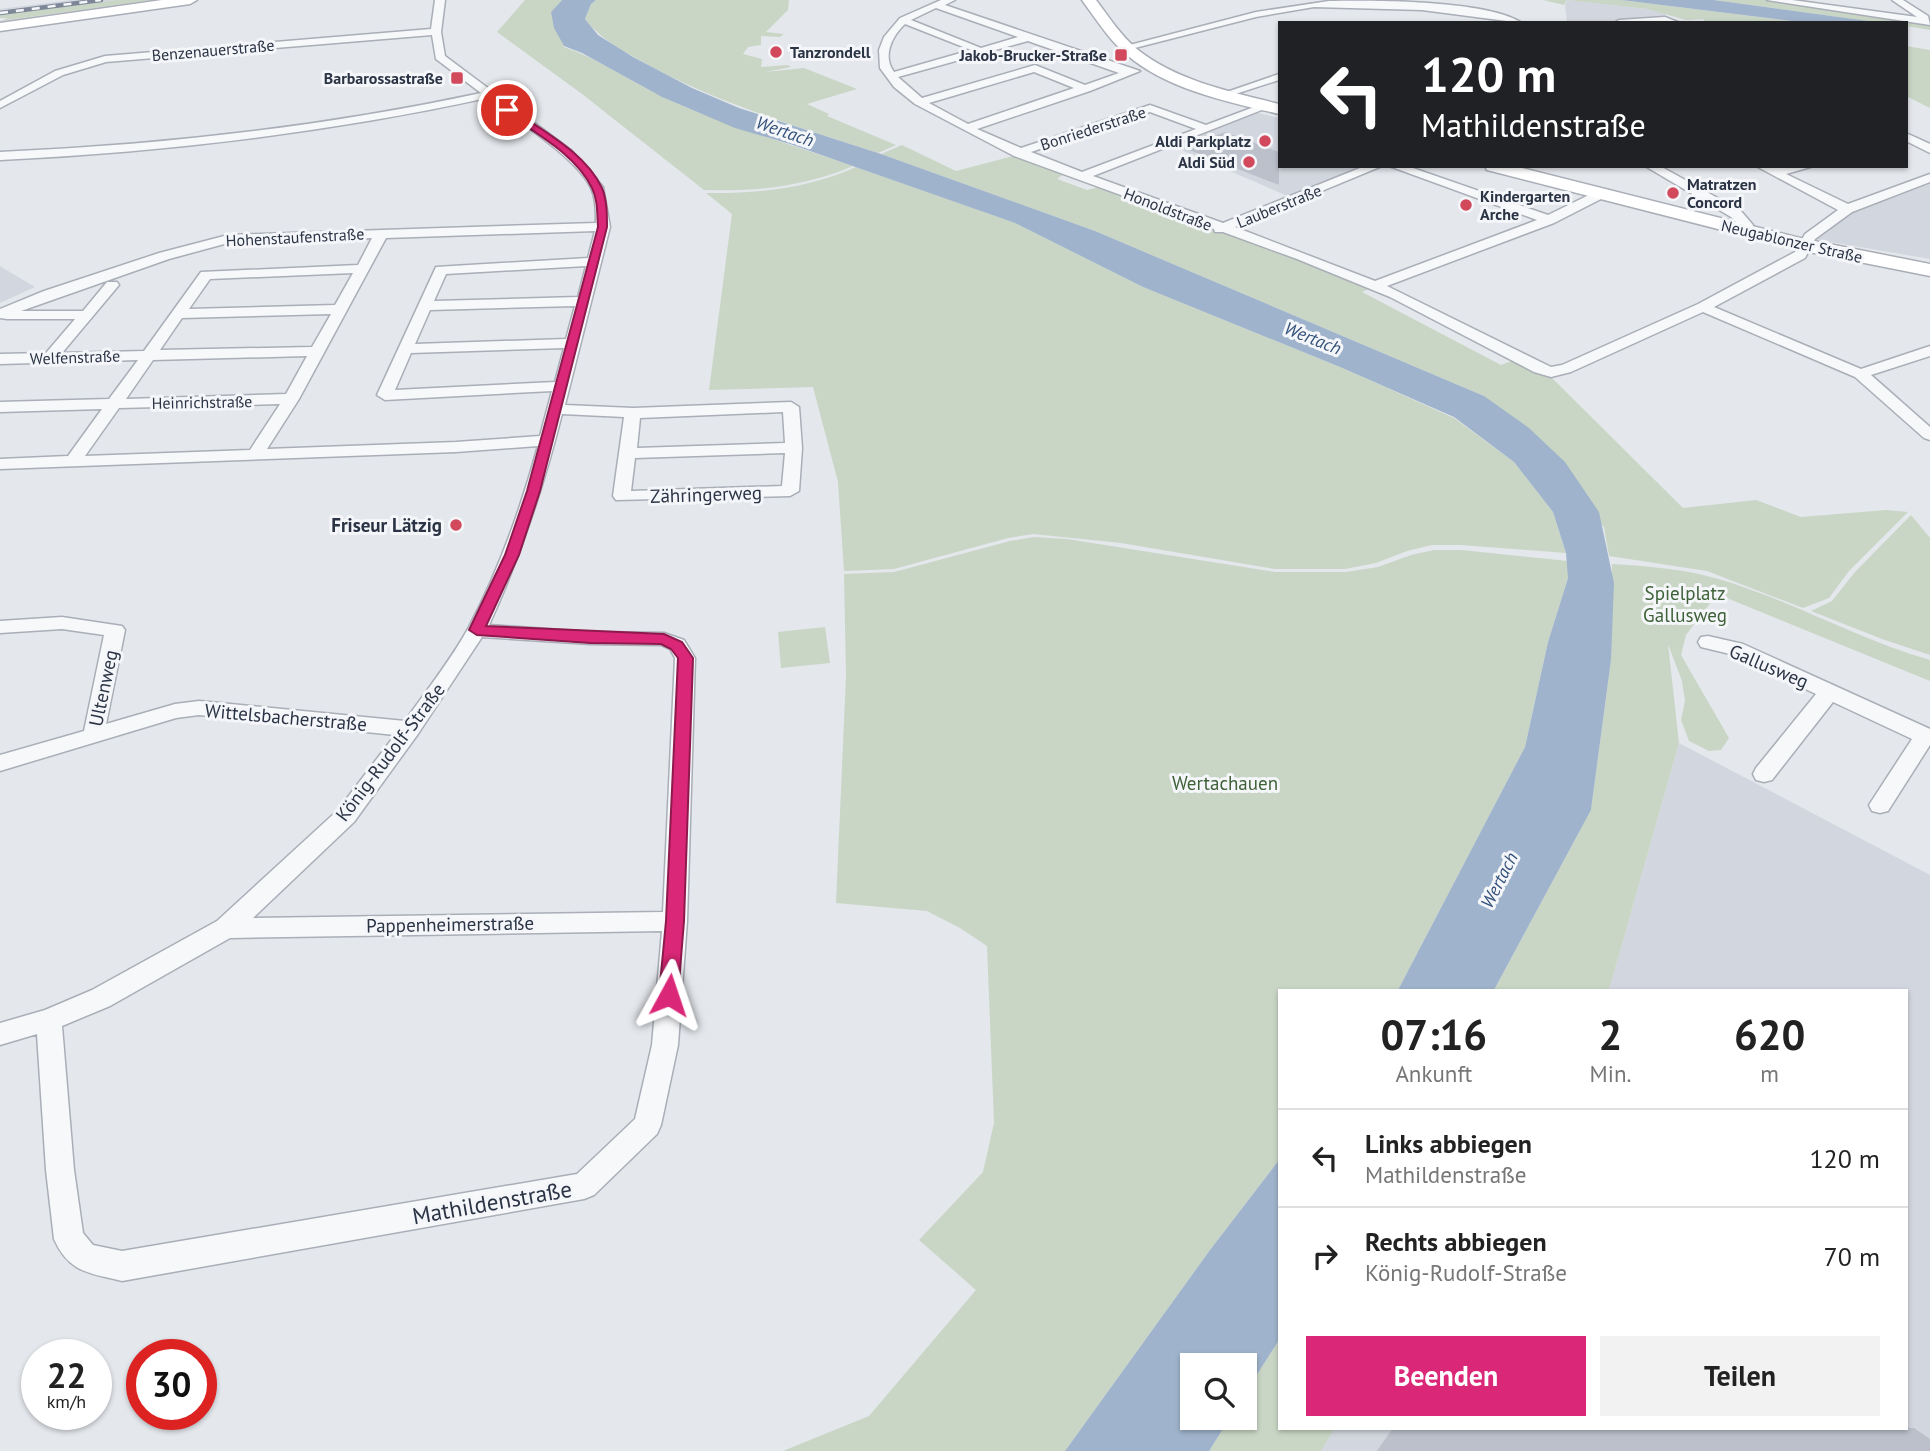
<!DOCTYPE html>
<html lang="de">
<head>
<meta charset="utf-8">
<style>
  :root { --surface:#fff; --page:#f2f2f2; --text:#222; --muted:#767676; --line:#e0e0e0; --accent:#db2777 }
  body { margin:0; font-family:"PT Sans",sans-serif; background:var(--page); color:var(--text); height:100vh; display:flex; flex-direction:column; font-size:26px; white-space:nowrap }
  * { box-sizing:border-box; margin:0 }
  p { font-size:23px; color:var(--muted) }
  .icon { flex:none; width:38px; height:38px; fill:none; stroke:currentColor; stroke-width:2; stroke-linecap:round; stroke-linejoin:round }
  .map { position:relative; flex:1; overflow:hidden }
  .sheet { position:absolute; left:1278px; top:989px; width:630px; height:441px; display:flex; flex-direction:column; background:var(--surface); border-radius:0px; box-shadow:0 2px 5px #0004 }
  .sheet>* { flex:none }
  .guide { position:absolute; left:1278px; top:21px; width:630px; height:147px; border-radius:0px; box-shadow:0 2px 5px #0004; background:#202124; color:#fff; overflow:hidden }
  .fabs { position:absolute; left:1180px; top:1353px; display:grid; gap:14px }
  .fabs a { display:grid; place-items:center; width:77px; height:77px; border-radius:0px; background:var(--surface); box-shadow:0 2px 5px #0004; font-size:35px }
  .speed { position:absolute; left:21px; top:1339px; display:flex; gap:14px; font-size:35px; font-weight:700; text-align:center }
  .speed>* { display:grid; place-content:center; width:91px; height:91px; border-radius:50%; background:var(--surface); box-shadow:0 2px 5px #0004; line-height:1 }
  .speed small { font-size:18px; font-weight:400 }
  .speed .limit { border:10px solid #d22; background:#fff; color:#111 }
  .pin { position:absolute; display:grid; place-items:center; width:60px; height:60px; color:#fff; margin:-30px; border:4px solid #fff; border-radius:50%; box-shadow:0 2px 7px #0007 }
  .me { position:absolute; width:77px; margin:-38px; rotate:5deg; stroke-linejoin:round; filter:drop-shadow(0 0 5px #0008) }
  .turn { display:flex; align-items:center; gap:24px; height:147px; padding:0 28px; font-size:32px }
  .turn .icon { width:91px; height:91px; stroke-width:2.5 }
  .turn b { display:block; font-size:49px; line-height:60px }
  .eta { display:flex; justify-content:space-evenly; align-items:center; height:119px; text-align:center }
  .eta b { font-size:42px; font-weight:600; line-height:49px }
  .primary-button { display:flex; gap:14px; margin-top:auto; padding:14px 28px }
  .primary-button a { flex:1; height:80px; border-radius:0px; background:var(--accent); color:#fff; font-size:28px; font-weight:600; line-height:80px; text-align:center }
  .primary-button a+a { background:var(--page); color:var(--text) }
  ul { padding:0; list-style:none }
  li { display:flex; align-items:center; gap:21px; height:98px; padding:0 28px; border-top:2px solid var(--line) }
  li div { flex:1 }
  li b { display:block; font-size:26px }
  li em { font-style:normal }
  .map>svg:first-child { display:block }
  .built { fill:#d2d6de }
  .green { fill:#c9d6c5 }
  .water { fill:#9fb4cc }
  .building { fill:#bbc0ca }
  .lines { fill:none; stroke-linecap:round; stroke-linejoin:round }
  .street-casing { stroke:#a9aeb7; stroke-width:3 }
  .secondary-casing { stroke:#a9aeb7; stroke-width:3 }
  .street { fill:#f7f8fa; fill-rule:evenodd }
  .secondary { fill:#fff; fill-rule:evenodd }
  .rail-casing { stroke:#7d8696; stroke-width:4.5 }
  .rail { stroke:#f4f6f9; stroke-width:2.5; stroke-dasharray:8; stroke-linecap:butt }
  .route { fill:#db2777; stroke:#8e194d; stroke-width:2 }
  .poi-dot { fill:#d1495b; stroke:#f4f6f9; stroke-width:2.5 }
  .labels { text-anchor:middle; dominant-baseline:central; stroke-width:6; stroke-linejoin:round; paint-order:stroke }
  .far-street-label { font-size:16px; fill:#2b3445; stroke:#f4f6f9 }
  .far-poi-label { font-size:16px; font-weight:bold; fill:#2b3445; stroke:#f4f6f9; text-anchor:end }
  .far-water-label { font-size:18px; font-style:italic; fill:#34527a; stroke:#f4f6f9 }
  .street-label { font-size:19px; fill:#2b3445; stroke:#f4f6f9 }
  .poi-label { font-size:19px; font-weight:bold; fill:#2b3445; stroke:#f4f6f9; text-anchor:end }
  .park-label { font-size:19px; fill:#3f6138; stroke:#f4f6f9 }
  .near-street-label { font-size:23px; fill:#2b3445; stroke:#f4f6f9 }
</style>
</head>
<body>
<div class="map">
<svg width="1930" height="1451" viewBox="0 0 1930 1451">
  <rect width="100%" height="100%" fill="#e4e7ec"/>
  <!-- built -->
  <g class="built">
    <polygon points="71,0 116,0 0,15 0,9"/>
    <polygon points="1567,0 1647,9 1666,14 1663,20 1567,23 1565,5"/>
    <polygon points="1255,112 1279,118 1279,166 1372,166 1292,198 1170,145"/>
    <polygon points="1930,180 1930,259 1813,239 1850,209"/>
    <polygon points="0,266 8,271 35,287 0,303"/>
    <polygon points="1679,743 1930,875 1930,1451 1321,1451 1335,1428 1906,1428 1906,990 1609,990"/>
  </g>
  <!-- green -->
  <g class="green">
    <polygon points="116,0 152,0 0,21 8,18 0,18 0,15"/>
    <path d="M 525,0 L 562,0 L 551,12 L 564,47 C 599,59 631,82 665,98 C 726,126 790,144 853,166 C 807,186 755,192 704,190 L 582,94 L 497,32 Z"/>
    <path d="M 596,0 L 789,0 L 788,10 L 766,32 L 784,34 L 780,37 L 761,36 L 761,45 L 748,47 L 743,54 L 762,59 L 761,67 L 788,65 L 791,67 L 765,72 L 804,68 L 857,89 L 807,104 L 829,114 L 827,116 L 896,145 L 878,153 C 802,128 726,106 654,68 C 629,54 603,42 585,19 L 591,4 Z"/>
    <polygon points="1543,0 1621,0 1809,23 1719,23 1706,22 1703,19 1686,20 1647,9 1567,0 1564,5"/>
    <polygon points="1714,0 1770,0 1930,22 1930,30 1906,26 1906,23 1883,23"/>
    <polygon points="1906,46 1930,50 1930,108 1906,96"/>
    <polygon points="902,145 956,171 1017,155 1065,173 1057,179 1087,190 1099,187 1373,287 1362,292 1501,365 1514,360 1550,376 1683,508 1756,500 1801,517 1886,510 1908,512 1849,571 1829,598 1803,608 1707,571 1609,556 1604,527 1484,396 1095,231 881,154"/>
    <path d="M 856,167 L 1015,223 L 1143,287 L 1340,367 L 1454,418 L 1514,462 L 1553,512 L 1566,553 L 1461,545 L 1432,545 L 1407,551 L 1376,563 L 1345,569 L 1275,569 L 1121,543 L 1033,534 L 1008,538 L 894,569 L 844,571 L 838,482 L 813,387 L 709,390 L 732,214 L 706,193 C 757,194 810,188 856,167 Z"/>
    <polygon points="1911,515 1930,538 1930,655 1882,639 1811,611 1832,601 1855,572"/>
    <polygon points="1034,537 1067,539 1275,572 1346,572 1378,567 1411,555 1434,550 1461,550 1568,561 1568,578 1548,642 1525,747 1398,990 1279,990 1279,1160 1210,1250 1065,1451 783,1451 869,1416 976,1290 919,1240 983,1172 994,1123 987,946 960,928 927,911 836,903 846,676 844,574 894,572 1010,541"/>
    <path d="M 1612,564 C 1643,566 1673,568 1703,575 C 1781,594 1852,638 1930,660 L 1930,681 L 1717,594 L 1686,635 L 1681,655 L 1729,738 L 1721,750 L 1709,751 L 1689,741 L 1681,720 L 1685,701 L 1682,681 L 1668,644 L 1679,743 L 1609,990 L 1494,990 L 1591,810 L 1611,660 Z"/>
    <polygon points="825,627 830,663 781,668 778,632"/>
    <polygon points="1279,1340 1279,1428 1335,1428 1321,1451 1209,1451 1230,1418 1244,1418 1244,1395"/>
  </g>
  <!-- water -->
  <g class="water">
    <polygon points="562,0 596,0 591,4 585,19 598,35 633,57 692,88 739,108 881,154 1095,231 1484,396 1529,428 1565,462 1599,512 1614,583 1611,660 1591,810 1494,990 1398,990 1525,747 1548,642 1568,578 1566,553 1553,512 1514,462 1454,417 1340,367 1143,287 1015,223 790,144 735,128 662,97 582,53 564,46 554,28 551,12"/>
    <polygon points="1621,0 1714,0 1883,23 1809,23"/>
    <polygon points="1279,1160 1279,1340 1244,1395 1244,1365 1192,1365 1192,1418 1230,1418 1209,1451 1065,1451 1210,1250"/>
  </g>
  <!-- building -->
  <g class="building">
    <polygon points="1225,132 1279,152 1279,185 1184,148"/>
    <polygon points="1393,1428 1914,1428 1930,1439 1930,1451 1377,1451"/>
  </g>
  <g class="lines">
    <defs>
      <g id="street">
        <path d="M 435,0 L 445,0 L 441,32 L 445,56 L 572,151 L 603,187 L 610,227 L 565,405 L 633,408 L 791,402 L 799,407 L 802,448 L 799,491 L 790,496 L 616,500 L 613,496 L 624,417 L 562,414 C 543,489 521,555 489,625 L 590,632 L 664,633 L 684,640 L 695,658 L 687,921 L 678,1045 L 661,1125 L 657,1134 L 594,1195 L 584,1199 L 122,1281 C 90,1273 69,1273 54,1239 L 46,1170 L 37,1034 L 0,1045 L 0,1023 L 45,1010 L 92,990 L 217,921 L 338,810 L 395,735 L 199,715 L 176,718 L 0,771 L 0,755 L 84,731 L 104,635 L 62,629 L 0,633 L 0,621 L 62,617 L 122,626 L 125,630 L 106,724 L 175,704 L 199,701 L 405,721 C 426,691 451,660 469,627 C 499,570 521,508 538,446 L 456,452 L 0,469 L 0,459 L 68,456 L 102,409 L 0,412 L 0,402 L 109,399 L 138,360 L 0,364 L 0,354 L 46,353 L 75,319 L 7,319 L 0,318 L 0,309 L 44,291 L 159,253 L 228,235 L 596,223 C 596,212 596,197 590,186 C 574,156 516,120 487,98 C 326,133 164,152 0,160 L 0,152 C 162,145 322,127 481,93 L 436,59 L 432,35 L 106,62 L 63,75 L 0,108 L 0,101 L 55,71 L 105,56 L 431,29 ZM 595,231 L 588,258 L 436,267 L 377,395 L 385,400 L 552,391 L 540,436 L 456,442 L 267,449 L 299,399 L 386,238 ZM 372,238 L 358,265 L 201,272 L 144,351 L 62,353 L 119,285 L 117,282 L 107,282 L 83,311 L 21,311 L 169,259 L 228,243 ZM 586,266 L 578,297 L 434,301 L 446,274 ZM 353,273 L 335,305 L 189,309 L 210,279 ZM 575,306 L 566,339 L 415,344 L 430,310 ZM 331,314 L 312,347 L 160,350 L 182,318 ZM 564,348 L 555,382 L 395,390 L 411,353 ZM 307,356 L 286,394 L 126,399 L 153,360 ZM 280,404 L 250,450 L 85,456 L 119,408 ZM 783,412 L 785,443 L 637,448 L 640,418 ZM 785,453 L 782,486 L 631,491 L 635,458 ZM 482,637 L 590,644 L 661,645 L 670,649 L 675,658 L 663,912 L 253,918 L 354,822 L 418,734 ZM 662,931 L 652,1045 L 635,1119 L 577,1174 L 122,1251 L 93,1245 L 83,1233 L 74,1170 L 62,1026 L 110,1006 L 230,938 Z"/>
        <path d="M 941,0 L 955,0 L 945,5 L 1140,71 L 1090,91 L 977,129 L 1021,148 L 1150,105 L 1206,125 L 1262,104 L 1272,106 L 1093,176 L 1223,223 L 1365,166 L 1382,166 L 1235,227 L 1375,281 L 1537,220 L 1389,166 L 1407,166 L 1548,215 L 1597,191 L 1605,191 L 1605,197 L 1554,223 L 1387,286 L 1551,367 L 1562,365 L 1698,304 L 1795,252 L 1805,234 L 1838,210 L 1756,166 L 1814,166 L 1786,174 L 1848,204 L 1930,174 L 1930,182 L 1852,212 L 1815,239 L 1805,258 L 1714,307 L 1861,369 L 1930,346 L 1930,356 L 1871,375 L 1930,427 L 1930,440 L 1924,438 L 1855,377 L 1703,312 L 1571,372 L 1551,377 L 1534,372 L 1390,297 L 1297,259 L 1223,232 L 1215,232 L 1214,229 L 1014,156 L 915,104 L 894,87 L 880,68 L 879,50 L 884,37 L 900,18 ZM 936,8 L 1018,37 L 981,48 L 911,20 ZM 905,24 L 971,50 L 894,72 C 882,56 892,36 905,24 ZM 1028,41 L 1119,73 L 1085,85 L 1035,65 L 922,98 L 898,77 ZM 1034,72 L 1074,88 L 968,124 L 929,103 ZM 1150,112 L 1196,129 L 1082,172 L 1031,152 Z"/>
        <polygon points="1767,0 1792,0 1917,17 1892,0 1903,0 1928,16 1930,25"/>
        <path d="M 1329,1 C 1372,0 1488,0 1522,23 L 1422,10 L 1314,7 L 1256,17 L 1127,50 L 1122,47 L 1256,12 Z"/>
        <polygon points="1665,17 1680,23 1614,23 1619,20"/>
        <polygon points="1279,74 1279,80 1226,97 1221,94"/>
        <polygon points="1906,133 1930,144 1930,153 1906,141"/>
        <polygon points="1645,166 1660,166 1741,211 1753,225 1749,234 1744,235 1739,234 1737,231 1740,226 1731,217"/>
        <polygon points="1708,636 1743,644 1930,729 1930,745 1888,811 1880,813 1872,811 1869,805 1912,739 1833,702 1772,780 1764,782 1756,780 1753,774 1756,768 1816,694 1730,654 1701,647 1698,642 1701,637"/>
      </g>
      <g id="secondary">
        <polygon points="162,0 197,0 190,4 0,31 0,23"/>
        <path d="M 1082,0 L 1096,0 C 1109,17 1121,36 1138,50 C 1177,81 1232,92 1279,104 L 1279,114 C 1229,102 1168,90 1127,55 C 1109,40 1096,19 1082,0 Z"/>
        <polygon points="1485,166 1514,166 1804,239 1930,264 1930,276 1804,251 1487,170"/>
      </g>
    </defs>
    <!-- street casing -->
    <use href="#street" class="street-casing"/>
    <!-- secondary casing -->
    <use href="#secondary" class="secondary-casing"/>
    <!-- street -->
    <use href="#street" class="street"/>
    <!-- secondary -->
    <use href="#secondary" class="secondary"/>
    <defs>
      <polyline id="rail" points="0,13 101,0"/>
    </defs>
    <!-- rail casing -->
    <use href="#rail" class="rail-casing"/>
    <!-- rail -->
    <use href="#rail" class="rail"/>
  </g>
  <!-- route -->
  <path class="route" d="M 504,108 L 510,108 C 541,130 585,152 602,188 C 607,200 607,214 607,227 L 540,491 L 519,555 L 486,626 L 664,634 L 682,642 L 693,658 L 684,921 L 678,995 L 676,1001 L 669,1003 L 662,1001 L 659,995 L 666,921 L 678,658 L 671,649 L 661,644 L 590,643 L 477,635 L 469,630 L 505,555 L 527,491 L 598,227 C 597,214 598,200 592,188 C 576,154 533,132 504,111 Z"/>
  <!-- markers -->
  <g class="poi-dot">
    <circle cx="776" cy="52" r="7"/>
    <rect x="1114" y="48" width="14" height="14" rx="3.5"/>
    <rect x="450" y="71" width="14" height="14" rx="3.5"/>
    <circle cx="1265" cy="141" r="7"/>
    <circle cx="1249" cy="162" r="7"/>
    <circle cx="1673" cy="193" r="7"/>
    <circle cx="1466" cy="205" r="7"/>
    <circle cx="456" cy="525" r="7"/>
  </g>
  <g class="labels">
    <!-- far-street labels -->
    <g class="far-street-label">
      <text transform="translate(213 50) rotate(-5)">Benzenauerstraße</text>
      <text transform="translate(1093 128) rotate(-18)">Bonriederstraße</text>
      <text transform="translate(1279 206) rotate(-22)">Lauberstraße</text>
      <text transform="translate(1168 209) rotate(21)">Honoldstraße</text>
      <text transform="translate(295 237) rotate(-3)">Hohenstaufenstraße</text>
      <text transform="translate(1792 241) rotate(13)">Neugablonzer Straße</text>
      <text transform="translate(75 357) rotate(-2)">Welfenstraße</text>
      <text transform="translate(202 402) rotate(-1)">Heinrichstraße</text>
    </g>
    <!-- far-poi labels -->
    <g class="far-poi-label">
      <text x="790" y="52" text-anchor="start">Tanzrondell</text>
      <text x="1107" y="55">Jakob-Brucker-Straße</text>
      <text x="443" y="78">Barbarossastraße</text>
      <text x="1251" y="141">Aldi Parkplatz</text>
      <text x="1235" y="162">Aldi Süd</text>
      <text x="1687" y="184" text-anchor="start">Matratzen<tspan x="1687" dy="18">Concord</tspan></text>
      <text x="1480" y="196" text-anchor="start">Kindergarten<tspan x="1480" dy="18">Arche</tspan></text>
    </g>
    <!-- far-water labels -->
    <g class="far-water-label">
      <text transform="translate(785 131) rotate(19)">Wertach</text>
      <text transform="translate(1313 338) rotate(22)">Wertach</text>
      <text transform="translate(1499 880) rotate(-63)">Wertach</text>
    </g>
    <!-- street labels -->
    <g class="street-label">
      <text transform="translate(706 494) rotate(-2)">Zähringerweg</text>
      <text transform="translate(1769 666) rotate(23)">Gallusweg</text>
      <text transform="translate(103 688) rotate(-78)">Ultenweg</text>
      <text transform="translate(286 717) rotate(5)">Wittelsbacherstraße</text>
      <text transform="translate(390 752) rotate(-53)">König-Rudolf-Straße</text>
      <text transform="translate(450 924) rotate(-1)">Pappenheimerstraße</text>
    </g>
    <!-- poi labels -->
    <g class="poi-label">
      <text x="442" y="525">Friseur Lätzig</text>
    </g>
    <!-- park labels -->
    <g class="park-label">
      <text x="1685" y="593">Spielplatz<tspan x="1685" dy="22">Gallusweg</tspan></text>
      <text x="1225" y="783">Wertachauen</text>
    </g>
    <!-- near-street labels -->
    <g class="near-street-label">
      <text transform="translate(492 1202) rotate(-10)">Mathildenstraße</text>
    </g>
  </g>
</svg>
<div class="fabs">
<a><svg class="icon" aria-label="search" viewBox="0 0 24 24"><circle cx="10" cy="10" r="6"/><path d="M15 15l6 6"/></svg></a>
</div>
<div class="speed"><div>22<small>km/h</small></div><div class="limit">30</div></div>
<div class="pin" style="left:507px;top:110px;background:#d93025"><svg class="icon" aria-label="arrive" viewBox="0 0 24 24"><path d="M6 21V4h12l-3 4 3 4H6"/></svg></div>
<svg class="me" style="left:669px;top:995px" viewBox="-20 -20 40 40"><path d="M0-17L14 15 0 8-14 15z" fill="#db2777" stroke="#fff" stroke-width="4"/></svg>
<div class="guide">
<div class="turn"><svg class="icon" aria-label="left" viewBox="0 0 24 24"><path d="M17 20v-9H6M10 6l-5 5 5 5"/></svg><div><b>120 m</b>Mathildenstraße</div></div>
</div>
<section class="sheet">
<div class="eta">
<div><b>07:16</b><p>Ankunft</p></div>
<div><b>2</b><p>Min.</p></div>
<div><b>620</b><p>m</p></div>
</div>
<ul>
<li><svg class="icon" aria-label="left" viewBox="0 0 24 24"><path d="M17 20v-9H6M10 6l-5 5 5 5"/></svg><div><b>Links abbiegen</b><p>Mathildenstraße</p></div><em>120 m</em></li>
<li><svg class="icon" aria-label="right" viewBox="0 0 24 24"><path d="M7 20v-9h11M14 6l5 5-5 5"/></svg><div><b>Rechts abbiegen</b><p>König-Rudolf-Straße</p></div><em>70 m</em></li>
</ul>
<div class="primary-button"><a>Beenden</a><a>Teilen</a></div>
</section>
</div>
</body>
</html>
